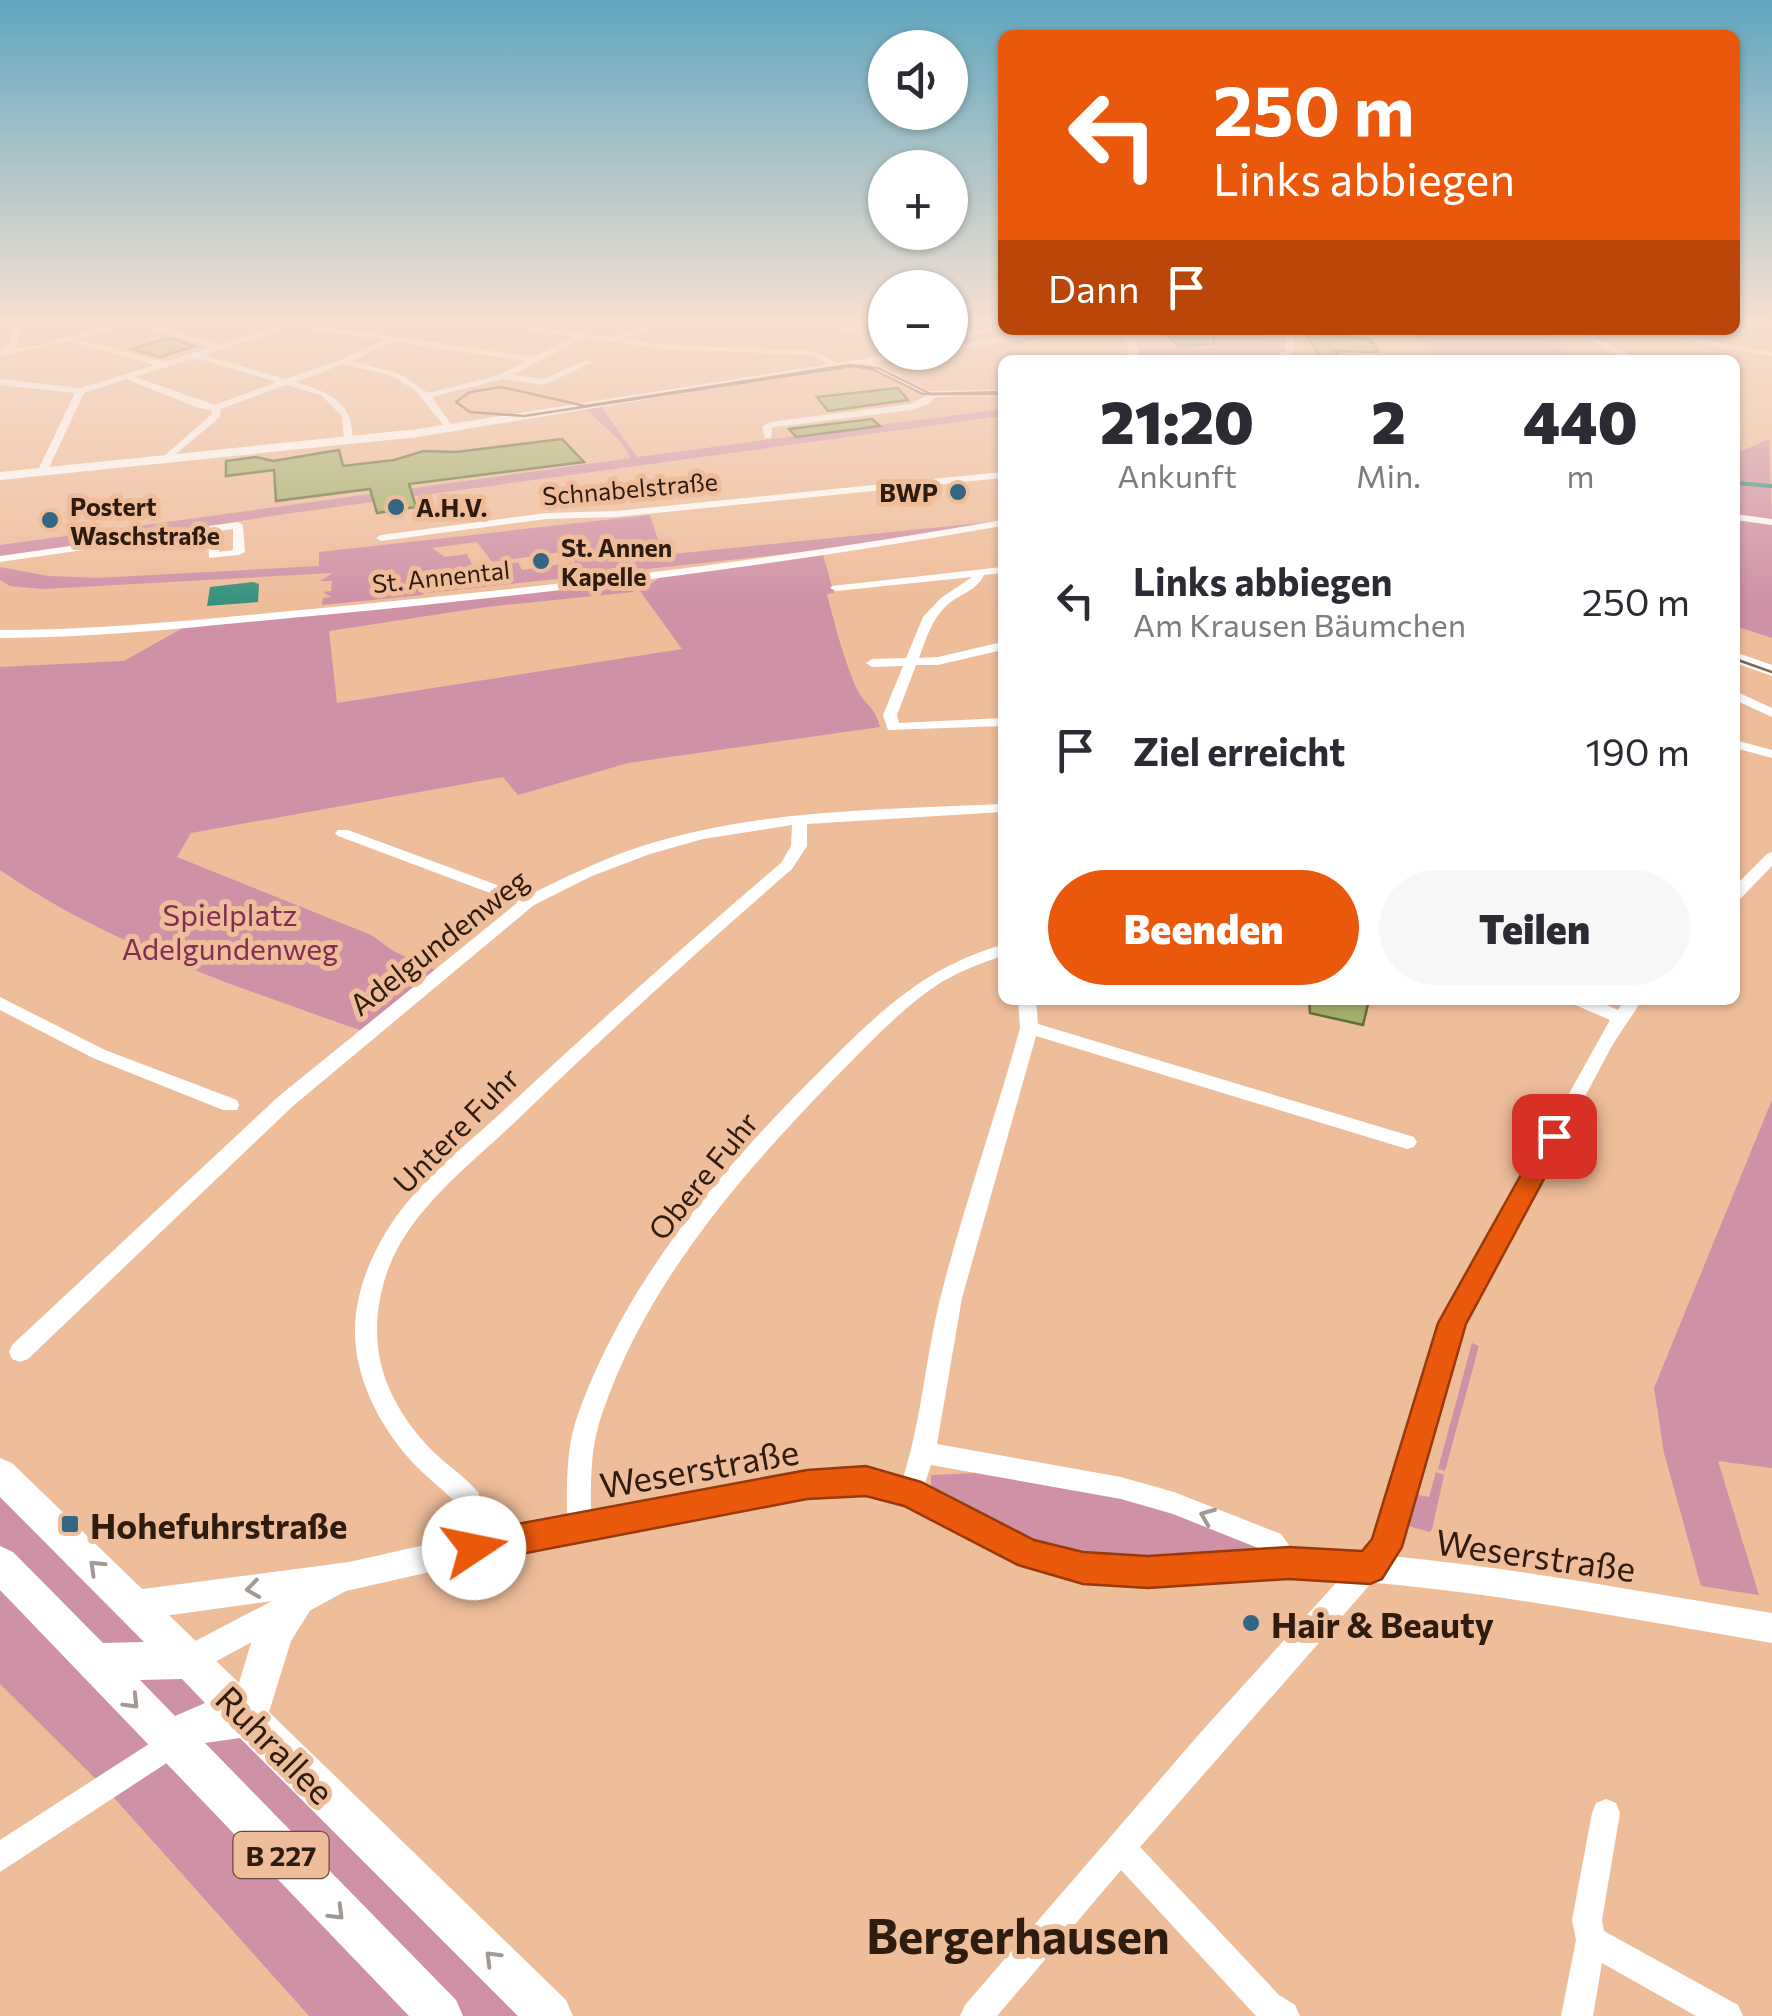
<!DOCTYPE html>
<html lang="de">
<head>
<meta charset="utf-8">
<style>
  :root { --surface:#fff; --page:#f7f7f7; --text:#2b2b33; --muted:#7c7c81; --accent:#ea580c }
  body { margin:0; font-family:Commissioner,sans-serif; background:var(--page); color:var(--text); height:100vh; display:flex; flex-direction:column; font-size:38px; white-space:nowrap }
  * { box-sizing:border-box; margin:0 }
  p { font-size:32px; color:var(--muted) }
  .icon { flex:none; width:55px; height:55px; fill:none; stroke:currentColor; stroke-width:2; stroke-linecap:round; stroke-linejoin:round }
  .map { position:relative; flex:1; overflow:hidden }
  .drawer { position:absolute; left:998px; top:355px; width:742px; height:650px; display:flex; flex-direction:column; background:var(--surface); border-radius:15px; box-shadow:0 2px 8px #0004 }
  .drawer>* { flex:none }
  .top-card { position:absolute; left:998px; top:30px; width:742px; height:305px; border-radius:15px; box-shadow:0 2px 8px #0004; background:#ea580c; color:#fff; overflow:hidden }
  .buttons { position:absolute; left:868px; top:30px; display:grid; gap:20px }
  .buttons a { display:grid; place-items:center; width:100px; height:100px; border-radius:50%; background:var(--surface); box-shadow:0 2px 8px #0004; font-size:50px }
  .pin { position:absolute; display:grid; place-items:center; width:85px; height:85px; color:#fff; margin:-42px; border-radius:20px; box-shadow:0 5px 15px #0006 }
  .me { position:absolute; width:110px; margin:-55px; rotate:79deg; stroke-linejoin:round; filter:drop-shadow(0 0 8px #0008) }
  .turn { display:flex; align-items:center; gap:35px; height:210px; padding:0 50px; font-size:45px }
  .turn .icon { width:130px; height:130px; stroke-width:2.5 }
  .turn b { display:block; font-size:70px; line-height:85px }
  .then { display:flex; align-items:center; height:95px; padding:0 50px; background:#0003; gap:20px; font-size:38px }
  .eta { display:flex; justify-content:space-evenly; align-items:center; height:170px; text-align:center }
  .eta b { font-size:60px; font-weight:800; line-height:70px }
  .button { display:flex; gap:20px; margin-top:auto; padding:20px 50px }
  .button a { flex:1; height:115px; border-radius:60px; background:var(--accent); color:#fff; font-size:40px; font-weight:800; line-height:115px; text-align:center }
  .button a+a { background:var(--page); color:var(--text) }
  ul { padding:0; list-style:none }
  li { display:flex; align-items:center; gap:30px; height:150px; padding:0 50px }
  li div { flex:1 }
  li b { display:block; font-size:38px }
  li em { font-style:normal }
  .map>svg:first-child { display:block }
  .green { fill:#ce91a6 }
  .water { fill:#35917e }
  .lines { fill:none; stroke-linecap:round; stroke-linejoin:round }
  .stream { stroke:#35917e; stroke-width:4 }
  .building { fill:#a3af6c; stroke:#646d3a; stroke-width:2.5 }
  .minor { fill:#fff; fill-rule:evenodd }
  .tertiary { fill:#fff; fill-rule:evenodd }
  .secondary { fill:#fff; fill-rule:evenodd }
  .primary { fill:#fff; fill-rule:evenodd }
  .tram { stroke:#84644d; stroke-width:2.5 }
  .oneway { stroke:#a19993 }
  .route { fill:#ea580c; stroke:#983908; stroke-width:2.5 }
  .poi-dot { fill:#346583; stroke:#eebd9a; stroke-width:4 }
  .labels { text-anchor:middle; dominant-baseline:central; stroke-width:10; stroke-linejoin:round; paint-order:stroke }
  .far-street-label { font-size:25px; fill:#2e1c0e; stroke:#eebd9a }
  .far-poi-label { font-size:25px; font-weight:bold; fill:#2e1c0e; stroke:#eebd9a; text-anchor:start }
  .shield { fill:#eebd9a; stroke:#684c38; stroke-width:2.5 }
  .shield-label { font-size:28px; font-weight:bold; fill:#2e1c0e }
  .park-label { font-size:30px; fill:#822e52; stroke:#eebd9a }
  .street-label { font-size:30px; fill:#2e1c0e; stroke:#eebd9a }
  .near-street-label { font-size:35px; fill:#2e1c0e; stroke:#eebd9a }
  .near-poi-label { font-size:35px; font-weight:bold; fill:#2e1c0e; stroke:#eebd9a; text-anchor:start }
  .near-district-label { font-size:48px; font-weight:bold; fill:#2e1c0e; stroke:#eebd9a }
</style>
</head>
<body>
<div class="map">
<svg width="1772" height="2016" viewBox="0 0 1772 2016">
  <rect width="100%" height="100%" fill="#eebd9a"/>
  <!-- green -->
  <g class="green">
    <polygon points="1199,330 1255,330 1290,352 1268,360 1133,360 1136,350 1213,347"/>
    <polygon points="1410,330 1540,330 1573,360 1445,360"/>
    <polygon points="600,405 637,457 1002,409 1002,416 285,514 0,558 0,545 631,458 619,440 585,408"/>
    <polygon points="1769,439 1772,520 1735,515 1735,454"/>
    <path d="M 650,515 L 663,555 L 1001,521 L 821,550 L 428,593 C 449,568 487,568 518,562 L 522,570 L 575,562 L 570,551 L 492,562 L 477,542 L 432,548 L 445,557 L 467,554 L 472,564 L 433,581 L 422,595 L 322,605 L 323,598 L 331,597 L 323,592 L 331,591 L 332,581 L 320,581 L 333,573 L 43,589 L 10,586 L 0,580 L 0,567 L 48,576 L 96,578 L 319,566 L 319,552 Z"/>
    <polygon points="1735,517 1772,523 1772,638 1735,626 1735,534 1740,534 1735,530"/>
    <path d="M 823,555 L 834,593 L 827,594 C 835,626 843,657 856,687 C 863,704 875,706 880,727 L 628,763 L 518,795 L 503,777 L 191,833 L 177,857 L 371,935 L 395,952 L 442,973 L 368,1033 C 241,988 112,947 0,870 L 0,667 L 124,661 L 188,625 L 642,577 L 633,592 L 486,607 L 329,631 L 337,703 L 682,649 L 640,591 L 663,575 Z"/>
    <polygon points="1772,1100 1772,1468 1718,1461 1759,1595 1701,1586 1664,1453 1654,1388"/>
    <polygon points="1472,1343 1479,1346 1445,1471 1438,1469"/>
    <polygon points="1436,1472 1444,1475 1432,1529 1430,1532 1404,1525 1412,1494 1429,1497"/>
    <path d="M 978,1473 L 1135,1500 L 1258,1545 L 1259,1549 L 1256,1553 C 1152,1565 1062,1570 969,1512 C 956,1503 942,1496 931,1485 L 931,1475 Z"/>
    <polygon points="0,1476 547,2016 309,2016 108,1791 0,1684"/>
  </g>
  <!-- water -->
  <polygon class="water" points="253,582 259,584 258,602 207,606 210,587"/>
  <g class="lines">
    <!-- stream -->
    <polyline class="stream" points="1735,483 1772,486"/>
  </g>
  <!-- building -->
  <g class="building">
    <polygon points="1162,330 1213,330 1214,344 1179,346"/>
    <polygon points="1306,333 1370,339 1379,352 1335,351 1339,359 1320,358"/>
    <polygon points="169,338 195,346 160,357 131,349"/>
    <polygon points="898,388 908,400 828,411 817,397"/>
    <polygon points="872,419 880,426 796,437 789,429"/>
    <polygon points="562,439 584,462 409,484 416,507 377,513 370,489 276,501 274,470 226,476 226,461 256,457 273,461 339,450 343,466 394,460 424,451 456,452"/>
    <polygon points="1309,1000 1369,1000 1363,1025 1310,1013"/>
  </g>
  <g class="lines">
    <!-- minor -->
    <g class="minor">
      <path d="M 11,323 L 19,323 L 17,344 L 13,348 L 32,347 L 120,323 L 131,323 L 78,339 L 164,362 L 212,347 L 131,323 L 142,323 L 221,344 L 285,323 L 301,323 L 534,357 L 575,337 L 487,323 L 614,337 L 640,327 L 689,323 L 642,331 L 624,339 L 666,345 L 814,351 L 844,367 L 837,369 L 812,355 L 666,349 L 585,338 L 512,375 L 543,379 L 586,360 L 593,362 L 544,385 L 503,379 L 432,397 L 454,429 L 449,432 L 415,390 L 392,376 L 344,364 L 295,382 C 329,392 355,402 352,442 L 344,440 L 342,416 L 321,395 L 286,385 L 221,409 L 220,417 L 166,462 L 161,459 L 163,457 L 212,414 L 212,410 L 199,408 L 126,379 L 84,393 L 47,472 L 42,475 L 37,472 L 75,393 L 0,385 L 0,379 L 80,388 L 155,365 L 69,341 L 0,356 L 0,350 L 9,343 ZM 292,327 L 384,340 L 342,359 L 286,379 L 204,355 ZM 394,342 L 527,361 L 499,375 L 428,393 L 398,373 L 352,361 ZM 195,358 L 277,382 L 215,405 L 135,377 Z"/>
      <polygon points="735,323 743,323 744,324 740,326"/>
      <polygon points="830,323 839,323 853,329 885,325 885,329 852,334"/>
      <polygon points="1002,323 1002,327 950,342 950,338"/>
      <polygon points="1277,330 1286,330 1293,336 1294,352 1277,360 1265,360 1286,351 1286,339"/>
      <polygon points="1661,330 1673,330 1705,340 1772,352 1772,356 1704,344"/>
      <polygon points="1582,331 1637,358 1638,360 1628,360 1579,335"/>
      <polygon points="867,360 929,391 1002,390 1002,396 935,397 929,404 911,410 775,427 772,428 771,438 765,438 762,427 770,422 910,404 926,396 864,365"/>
      <polygon points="1002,472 1002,478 616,517 546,519 381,541 376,538 381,535 546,513 616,511"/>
      <polygon points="1735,514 1772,519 1772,525 1735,520"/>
      <path d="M 1002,520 L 1002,526 C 780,565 557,593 333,614 C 222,624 111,638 0,638 L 0,630 C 111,630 222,617 333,607 C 557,586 780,559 1002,520 Z"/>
      <path d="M 238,522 L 243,525 L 245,552 L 239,555 L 209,558 L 208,532 L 0,562 L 0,556 ZM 233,529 L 233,550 L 219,552 L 219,531 Z"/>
      <path d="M 1002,567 L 1002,573 L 984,575 C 977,591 957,595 946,606 C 931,621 926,639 919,658 L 938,657 L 1002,642 L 1002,650 L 938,665 L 916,665 L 897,715 L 899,723 L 1002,718 L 1002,726 L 888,730 L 883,715 L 903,666 L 872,667 L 866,663 L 872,659 L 906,658 L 923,617 L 941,598 L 972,577 L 836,591 L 830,588 L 832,586 Z"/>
      <polygon points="1735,691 1772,708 1772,717 1735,700"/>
      <polygon points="1735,740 1772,750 1772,758 1735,748"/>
      <path d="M 1002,804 L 1002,812 L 807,824 L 807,846 L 792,869 C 698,951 606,1034 516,1121 C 476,1159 430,1194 401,1242 C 381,1276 372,1320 380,1360 C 388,1397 411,1431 438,1456 C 451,1468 466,1478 478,1492 C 485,1509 490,1540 483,1557 L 474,1560 L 465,1557 L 461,1548 L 457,1504 C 445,1491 431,1481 418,1468 C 387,1437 361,1392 356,1348 C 351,1307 365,1267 386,1232 C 415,1184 462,1149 502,1112 C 593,1027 686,944 781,863 L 791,846 L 792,825 L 703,839 L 650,854 L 592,876 L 534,905 L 293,1106 L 28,1359 L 20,1362 L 12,1359 L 9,1352 L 12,1345 L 279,1096 L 517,903 L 338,836 L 335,833 L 338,830 L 348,830 L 527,896 C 564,878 600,860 639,847 C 756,809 880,810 1002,804 Z"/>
      <polygon points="1772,852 1772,866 1741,898 1735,900 1735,886 1767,854"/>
      <path d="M 1002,945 L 1002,956 C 981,963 960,971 940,983 C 900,1009 867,1046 833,1080 C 739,1177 646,1284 602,1414 C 589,1450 591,1489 591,1527 L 588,1535 L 579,1539 L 570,1535 L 567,1527 C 567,1489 565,1450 578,1414 C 625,1284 716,1175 812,1079 C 871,1020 920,968 1002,945 Z"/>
      <polygon points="0,997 105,1050 237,1100 239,1105 237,1110 223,1110 93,1058 0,1010"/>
      <path d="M 1018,1000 L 1036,1000 L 1038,1024 L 1414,1137 L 1417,1142 L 1414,1147 L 1407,1149 L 1036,1036 L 962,1298 L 937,1444 L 1121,1477 L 1174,1492 L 1281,1534 L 1302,1563 L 1298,1572 L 1289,1575 L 1280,1572 L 1263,1550 L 1173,1514 L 1121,1499 L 931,1465 L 919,1501 L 910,1504 L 901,1501 L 898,1493 C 921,1430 924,1364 940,1299 C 963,1208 995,1119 1020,1028 Z"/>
      <polygon points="1570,1000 1595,1000 1618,1010 1624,1000 1642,1000 1613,1044 1463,1324 1395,1556 1140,1847 1279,1995 1295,2005 1300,2016 1256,2016 1121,1870 997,2016 960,2016 965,2005 1201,1732 1375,1540 1441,1323 1610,1020 1573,1004"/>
      <polygon points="172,1729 182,1733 186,1743 182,1753 0,1872 0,1840"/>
      <polygon points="1606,1799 1616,1803 1620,1813 1602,1920 1604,1931 1738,2005 1743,2016 1696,2016 1602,1963 1593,2016 1561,2016 1576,1940 1572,1920 1592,1813 1596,1803"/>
    </g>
    <!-- tertiary -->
    <path class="tertiary" d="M 855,1468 C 915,1470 962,1509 1014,1534 C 1036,1545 1062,1551 1087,1554 C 1165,1565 1243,1547 1321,1551 C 1473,1559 1623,1589 1772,1613 L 1772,1643 C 1622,1618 1472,1587 1320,1579 C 1241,1575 1163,1594 1085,1582 C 1050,1577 1015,1565 984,1548 C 949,1529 915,1502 875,1495 C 853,1491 830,1495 807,1497 L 509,1554 L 346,1591 L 191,1675 L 180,1671 L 176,1660 L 180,1649 L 272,1601 L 135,1620 L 125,1615 L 120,1605 L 125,1595 L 135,1590 L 349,1562 L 509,1526 L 807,1471 Z"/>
    <!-- secondary -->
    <g class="secondary">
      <polygon points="1049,330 1073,330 950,352 950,346"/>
      <polygon points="1122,330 1132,330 1138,350 1136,360 1126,360 1128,350"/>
      <polygon points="906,352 934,352 418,437 0,480 0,472 418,429"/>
      <polygon points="1735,652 1772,665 1772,676 1735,663"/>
    </g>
    <!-- primary -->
    <path class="primary" d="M 0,1458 L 12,1463 L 239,1683 C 250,1649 258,1602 294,1588 L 307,1593 L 313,1606 L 291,1641 L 269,1712 L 566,2000 L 573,2016 L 518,2016 L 240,1738 L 205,1743 L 456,2000 L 463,2016 L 409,2016 L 0,1590 L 0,1546 L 13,1552 L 103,1643 L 144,1642 L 0,1497 ZM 182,1679 L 205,1703 L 175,1716 L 140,1680 Z"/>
    <!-- tram -->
    <g class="tram">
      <polygon points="849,365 878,368 931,394 923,394 874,370 853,366 524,416 470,412 456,402 470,392 501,387 585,406"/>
      <polyline points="931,394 1002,394"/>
      <polyline points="931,394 1002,392"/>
      <polyline points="1735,659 1772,672"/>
    </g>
  </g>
  <!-- one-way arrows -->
  <defs><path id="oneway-chevron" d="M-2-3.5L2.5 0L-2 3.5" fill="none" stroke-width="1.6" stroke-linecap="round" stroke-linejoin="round" transform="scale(2.5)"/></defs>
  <g class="oneway">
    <use href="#oneway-chevron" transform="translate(1207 1516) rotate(-158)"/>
    <use href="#oneway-chevron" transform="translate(96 1567) rotate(-136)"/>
    <use href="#oneway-chevron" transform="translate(253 1589) rotate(172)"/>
    <use href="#oneway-chevron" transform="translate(132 1702) rotate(46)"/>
    <use href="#oneway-chevron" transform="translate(337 1913) rotate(45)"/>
    <use href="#oneway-chevron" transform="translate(492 1958) rotate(-135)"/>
  </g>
  <!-- sky -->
  <linearGradient id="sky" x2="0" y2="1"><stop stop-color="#60a6be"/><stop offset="0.53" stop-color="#f7e1d2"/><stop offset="1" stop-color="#f7e1d2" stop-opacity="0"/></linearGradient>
  <rect width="1772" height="605" fill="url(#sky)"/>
  <!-- route -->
  <polygon class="route" points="1554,1127 1563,1130 1567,1136 1466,1324 1402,1547 1382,1579 1370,1584 1289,1579 1148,1588 1083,1584 1018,1565 904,1506 866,1496 807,1499 474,1563 462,1559 458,1548 462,1536 474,1532 807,1470 866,1466 921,1482 1034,1540 1083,1552 1148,1556 1289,1547 1362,1551 1372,1539 1438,1323 1546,1130"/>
  <!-- markers -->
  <g class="poi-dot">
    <circle cx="958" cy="492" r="10"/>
    <circle cx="396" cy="507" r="10"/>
    <circle cx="50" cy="520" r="10"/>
    <circle cx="541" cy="561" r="10"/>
    <rect x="60" y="1514" width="20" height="20" rx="5"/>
    <circle cx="1251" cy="1623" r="10"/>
  </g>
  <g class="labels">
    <!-- far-street labels -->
    <g class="far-street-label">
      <text transform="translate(630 488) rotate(-5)">Schnabelstraße</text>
      <text transform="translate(441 576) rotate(-6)">St. Annental</text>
    </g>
    <!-- far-poi labels -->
    <g class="far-poi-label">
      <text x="938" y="492" text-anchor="end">BWP</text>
      <text x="70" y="506">Postert<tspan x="70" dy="29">Waschstraße</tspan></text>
      <text x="416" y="507">A.H.V.</text>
      <text x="561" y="547">St. Annen<tspan x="561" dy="29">Kapelle</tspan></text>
    </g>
    <!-- shield labels -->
    <rect class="shield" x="233.5" y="1832" width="95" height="46" rx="8"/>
    <g class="shield-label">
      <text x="281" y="1855">B 227</text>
    </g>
    <!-- park labels -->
    <g class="park-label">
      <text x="230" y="913">Spielplatz<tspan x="230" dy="34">Adelgundenweg</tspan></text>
    </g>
    <!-- street labels -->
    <g class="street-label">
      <text transform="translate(438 941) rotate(-38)">Adelgundenweg</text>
      <text transform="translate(455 1129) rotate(-45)">Untere Fuhr</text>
      <text transform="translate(702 1175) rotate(-51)">Obere Fuhr</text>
    </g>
    <!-- near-street labels -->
    <g class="near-street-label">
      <text transform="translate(699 1467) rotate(-10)">Weserstraße</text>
      <text transform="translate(1536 1554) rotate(8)">Weserstraße</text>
      <text transform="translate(276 1744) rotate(45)">Ruhrallee</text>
    </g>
    <!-- near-poi labels -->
    <g class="near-poi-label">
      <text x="90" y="1524">Hohefuhrstraße</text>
      <text x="1271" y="1623">Hair &amp; Beauty</text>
    </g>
    <!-- near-district labels -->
    <g class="near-district-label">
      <text x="1018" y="1934">Bergerhausen</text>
    </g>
  </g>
</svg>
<div class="buttons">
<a><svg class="icon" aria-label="sound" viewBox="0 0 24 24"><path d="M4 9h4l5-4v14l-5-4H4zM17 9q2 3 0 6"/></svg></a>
<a>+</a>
<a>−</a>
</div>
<div class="pin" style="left:1554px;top:1136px;background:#d93025"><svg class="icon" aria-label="arrive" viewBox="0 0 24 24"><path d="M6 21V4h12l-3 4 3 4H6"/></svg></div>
<svg class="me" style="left:474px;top:1548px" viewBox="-20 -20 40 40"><circle r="19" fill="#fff"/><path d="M0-13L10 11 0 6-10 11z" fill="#ea580c"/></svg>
<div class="top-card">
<div class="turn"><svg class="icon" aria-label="left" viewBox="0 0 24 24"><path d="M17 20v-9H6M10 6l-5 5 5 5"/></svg><div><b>250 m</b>Links abbiegen</div></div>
<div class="then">Dann<svg class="icon" aria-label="arrive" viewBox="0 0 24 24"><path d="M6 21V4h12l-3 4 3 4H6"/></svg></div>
</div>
<section class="drawer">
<div class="eta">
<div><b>21:20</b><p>Ankunft</p></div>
<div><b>2</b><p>Min.</p></div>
<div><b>440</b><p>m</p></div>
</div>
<ul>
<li><svg class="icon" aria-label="left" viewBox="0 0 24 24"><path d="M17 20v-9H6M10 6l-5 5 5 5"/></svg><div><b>Links abbiegen</b><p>Am Krausen Bäumchen</p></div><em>250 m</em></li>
<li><svg class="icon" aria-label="arrive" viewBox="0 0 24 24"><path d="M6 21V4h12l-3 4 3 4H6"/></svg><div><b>Ziel erreicht</b></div><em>190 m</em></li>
</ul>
<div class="button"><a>Beenden</a><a>Teilen</a></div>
</section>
</div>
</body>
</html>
